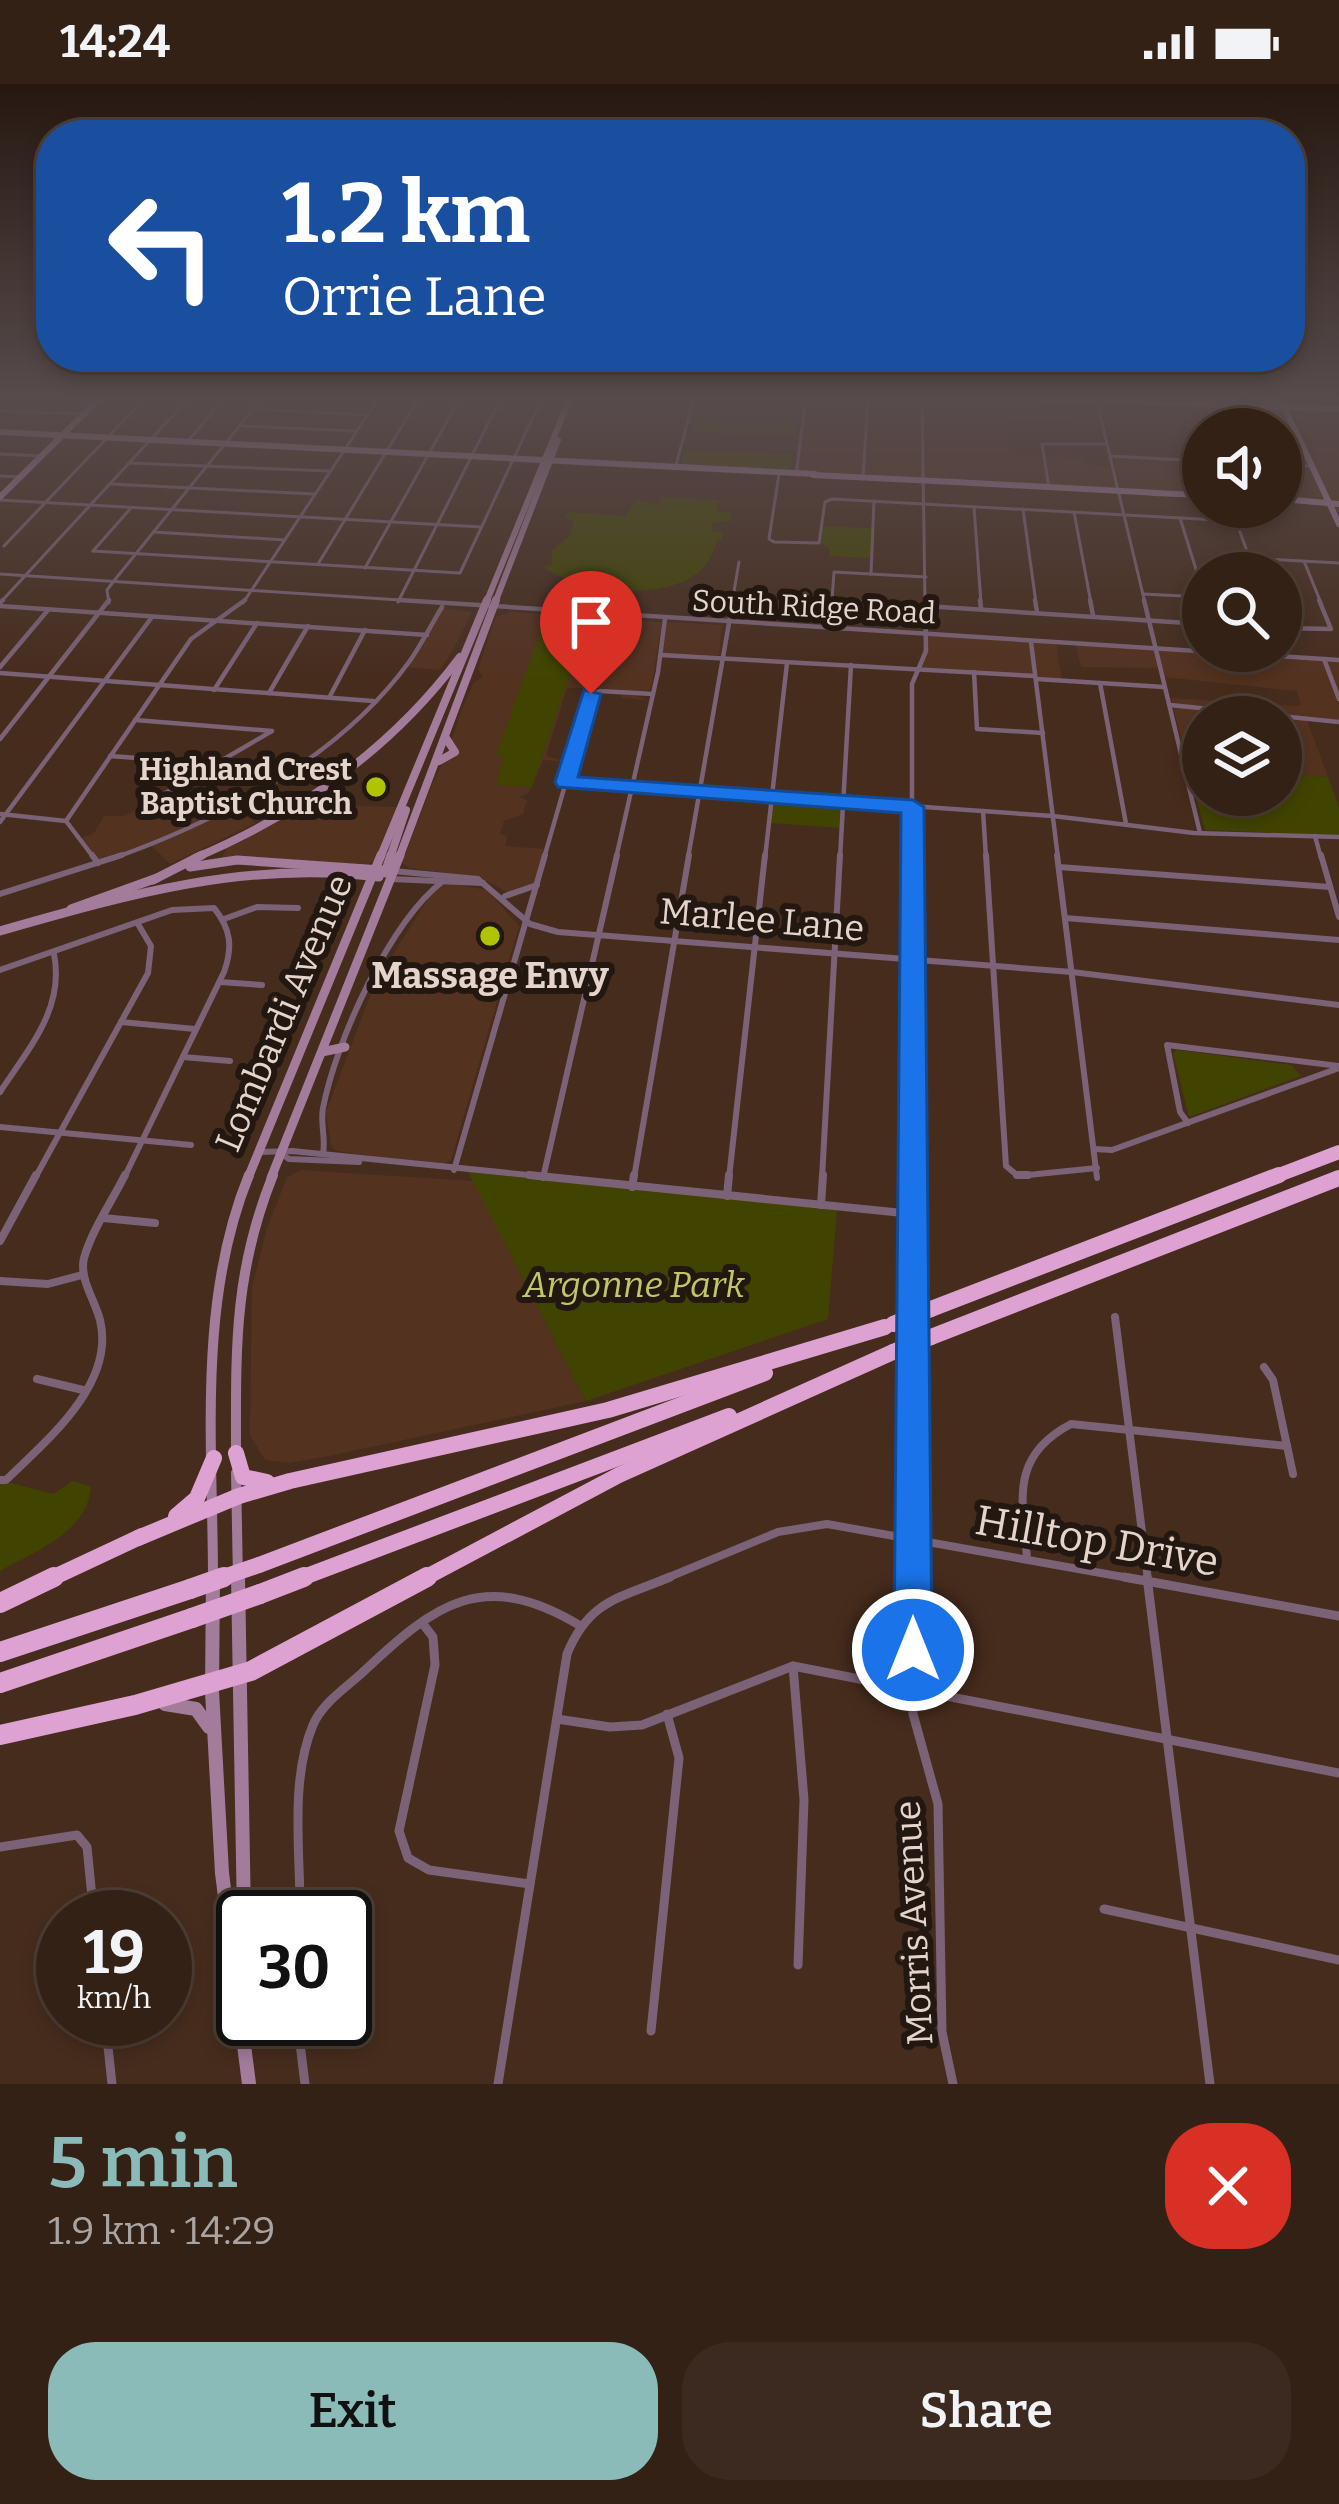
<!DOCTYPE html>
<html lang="en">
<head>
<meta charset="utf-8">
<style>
  :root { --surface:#342116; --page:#3c291f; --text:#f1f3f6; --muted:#a9a3a1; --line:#4e3e35; --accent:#8bbbb9 }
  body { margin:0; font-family:Bitter,serif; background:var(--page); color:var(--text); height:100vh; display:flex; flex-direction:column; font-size:45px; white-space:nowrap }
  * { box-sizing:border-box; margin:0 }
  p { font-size:39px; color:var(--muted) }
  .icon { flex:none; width:66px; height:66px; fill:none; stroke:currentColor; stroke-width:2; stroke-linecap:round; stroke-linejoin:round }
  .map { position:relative; height:2000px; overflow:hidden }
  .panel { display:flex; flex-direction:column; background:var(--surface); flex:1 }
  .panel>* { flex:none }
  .guide { position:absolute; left:36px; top:36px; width:1269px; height:252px; border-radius:48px; box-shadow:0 6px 18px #0003,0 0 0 3px var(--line); background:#1a4fa0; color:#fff; overflow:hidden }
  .tools { position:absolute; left:1182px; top:324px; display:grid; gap:24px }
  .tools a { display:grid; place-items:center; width:120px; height:120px; border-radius:50%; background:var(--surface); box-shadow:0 6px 18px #0003,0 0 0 3px var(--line); font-size:60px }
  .speed { position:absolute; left:36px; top:1806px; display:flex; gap:24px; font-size:60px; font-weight:700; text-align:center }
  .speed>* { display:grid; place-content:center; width:156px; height:156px; border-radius:50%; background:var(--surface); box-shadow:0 6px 18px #0003,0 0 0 3px var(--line); line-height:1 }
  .speed small { font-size:30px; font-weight:400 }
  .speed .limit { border:6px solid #111; border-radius:18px; background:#fff; color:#111 }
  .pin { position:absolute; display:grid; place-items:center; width:102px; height:102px; color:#fff; margin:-123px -51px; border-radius:50% 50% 50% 0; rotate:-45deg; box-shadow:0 0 12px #0007 }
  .pin .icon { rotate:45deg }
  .me { position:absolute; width:132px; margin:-66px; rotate:0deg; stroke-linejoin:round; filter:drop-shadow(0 0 9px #0008) }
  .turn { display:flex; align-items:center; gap:42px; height:252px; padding:0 48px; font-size:54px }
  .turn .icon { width:156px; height:156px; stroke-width:2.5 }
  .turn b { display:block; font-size:84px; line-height:102px }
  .round { display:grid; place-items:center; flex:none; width:126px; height:126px; border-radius:48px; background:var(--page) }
  .headline { display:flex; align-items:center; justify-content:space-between; height:204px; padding:0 48px }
  h1 { font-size:72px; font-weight:600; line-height:90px; color:var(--accent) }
  .action { display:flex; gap:24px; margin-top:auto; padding:24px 48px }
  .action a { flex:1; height:138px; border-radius:48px; background:var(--accent); color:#111; font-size:48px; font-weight:600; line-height:138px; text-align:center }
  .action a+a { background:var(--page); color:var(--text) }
  .status { display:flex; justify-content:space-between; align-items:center; height:84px; padding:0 60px; background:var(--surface); direction:ltr }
  .status svg { height:33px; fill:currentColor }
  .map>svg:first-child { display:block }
  .built { fill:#533220 }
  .green { fill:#414401 }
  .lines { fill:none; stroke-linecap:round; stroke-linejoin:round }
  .street-far4 { stroke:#7b6276; stroke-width:3 }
  .street-far3 { stroke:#7b6276; stroke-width:4.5 }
  .street-far2 { stroke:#7b6276; stroke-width:6 }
  .street-far1 { stroke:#7b6276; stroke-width:8 }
  .street { stroke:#7b6276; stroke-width:9 }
  .secondary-far4 { stroke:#a37c9b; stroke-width:6 }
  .secondary-far3 { stroke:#a37c9b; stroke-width:8 }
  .secondary-far2 { stroke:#a37c9b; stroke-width:9 }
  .secondary-far1 { stroke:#a37c9b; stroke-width:10 }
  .secondary { stroke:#a37c9b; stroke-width:14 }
  .highway-far2 { stroke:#dea2d2; stroke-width:14 }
  .highway-far1 { stroke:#dea2d2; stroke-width:16 }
  .highway { stroke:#dea2d2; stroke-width:20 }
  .highway-bridge-far1 { stroke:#dea2d2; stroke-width:16 }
  .highway-bridge { stroke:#dea2d2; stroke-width:20 }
  .route { fill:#1a73e8; stroke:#114b97; stroke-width:3 }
  .poi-dot { fill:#b0c501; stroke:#231711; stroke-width:4.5 }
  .labels { text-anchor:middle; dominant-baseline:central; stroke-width:12; stroke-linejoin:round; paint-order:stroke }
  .far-street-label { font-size:30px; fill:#e5d4cb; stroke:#231711 }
  .far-poi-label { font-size:30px; font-weight:bold; fill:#e5d4cb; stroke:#231711; text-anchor:end }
  .street-label { font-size:36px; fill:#e5d4cb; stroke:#231711 }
  .poi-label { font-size:36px; font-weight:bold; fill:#e5d4cb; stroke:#231711 }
  .park-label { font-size:36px; font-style:italic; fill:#c0c864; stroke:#231711 }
  .near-street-label { font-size:42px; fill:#e5d4cb; stroke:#231711 }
</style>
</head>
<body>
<div class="status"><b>14:24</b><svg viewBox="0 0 49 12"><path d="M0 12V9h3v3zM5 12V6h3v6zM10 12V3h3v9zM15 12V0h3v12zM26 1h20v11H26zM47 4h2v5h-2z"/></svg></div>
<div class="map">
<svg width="1339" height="2000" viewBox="0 0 1339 2000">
  <rect width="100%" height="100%" fill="#462c1d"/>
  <!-- built -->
  <g class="built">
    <polygon points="806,314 1117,314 1119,319 1285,327 1280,314 1339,314 1339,440 1328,416 1281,415 1281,345 1006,337 1009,370 1081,374 1082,380 1112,383 1118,405 796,388 798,366 761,364 799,362"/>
    <polygon points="1113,372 1203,377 1203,411 1121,405"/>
    <polygon points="441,524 472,528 457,559 440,586 407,583"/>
    <polygon points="511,528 662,538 651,605 634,611 648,616 621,614 622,606 595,604 589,592 592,575 583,591 587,604 567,604 546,672 569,678 543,676 529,709 519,713 527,716 523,730 504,737 500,750 507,752 505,762 544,765 534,799 511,810 479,793 409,784 402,779 431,703 445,674 454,670 450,660 463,622 474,598 483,593 478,585 496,533"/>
    <polygon points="667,538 722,541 719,571 663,570"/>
    <polygon points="927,551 1056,559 1062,596 918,585"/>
    <polygon points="1075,560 1339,576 1339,638 1307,636 1328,693 1281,690 1281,633 1203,633 1203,683 1188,682 1171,614 1301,622 1297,607 1163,593 1160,584 1081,583"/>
    <polygon points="171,707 204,733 229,720 256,739 170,780 149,759 98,779 81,754 94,749 104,732 124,732"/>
    <polygon points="306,720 398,723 375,776 369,780 222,774 227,763"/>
    <polygon points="447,799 487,806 519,842 451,1076 440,1082 337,1067 331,1061 326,1028 375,899 436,802"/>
    <polygon points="301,1086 473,1097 586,1317 329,1372 289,1379 265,1376 250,1351 252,1203 266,1147 287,1093"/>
  </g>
  <!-- green -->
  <g class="green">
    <polygon points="696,333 797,338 795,353 691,347"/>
    <polygon points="684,366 792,370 791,384 785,385 681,380"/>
    <path d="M 661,413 L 719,416 L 717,428 L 732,429 L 730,437 L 713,438 L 712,447 L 723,448 L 722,455 L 714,455 L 718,456 C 714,465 710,478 701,486 C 666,519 574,509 543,482 L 552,481 L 552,466 L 568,454 L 574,437 L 565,434 L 568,428 L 625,432 L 636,416 L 659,420 Z"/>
    <polygon points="822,442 873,444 872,474 829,472 830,465 820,459"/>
    <polygon points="547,530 586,533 584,547 532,703 496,701 504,672 496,671"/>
    <polygon points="1188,682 1203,683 1203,711 1281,711 1281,690 1328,693 1339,724 1339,751 1205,746"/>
    <polygon points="773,713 844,718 842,744 770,739"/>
    <polygon points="1177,966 1291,981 1301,992 1189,1033 1173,969"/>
    <polygon points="468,1088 837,1126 828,1235 586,1317"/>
    <path d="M 0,1396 L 53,1410 L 73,1397 L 91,1403 C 87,1449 33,1468 0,1487 Z"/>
  </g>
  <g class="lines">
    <!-- street-far4 -->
    <g class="street-far4">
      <polyline points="922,314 925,519"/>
      <polyline points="1097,318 1145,519"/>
      <polyline points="1224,324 1232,345"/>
      <polyline points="253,325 367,331"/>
      <polyline points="0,327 84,330"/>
      <polyline points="240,342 356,347"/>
      <polyline points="188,357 224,314"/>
      <polyline points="0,370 41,372"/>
      <polyline points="1110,372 1203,377"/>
      <polyline points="129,379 329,387"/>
      <polyline points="1281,381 1312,382"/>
      <polyline points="675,385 694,314"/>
      <polyline points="779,390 769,455 774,458 819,459 825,418 832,415 1236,437 1255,489"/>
      <polyline points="796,391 806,314"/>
      <polyline points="0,392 20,393"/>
      <polyline points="863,394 868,314"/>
      <polyline points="111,400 314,410"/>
      <polyline points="1049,404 1042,360 1107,360"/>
      <polyline points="0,416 482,443"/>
      <polyline points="974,423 981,519"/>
      <polyline points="1023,425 1036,519"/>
      <polyline points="1074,428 1091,519"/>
      <polyline points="1180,434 1203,508"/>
      <polyline points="153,448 285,456"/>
      <polyline points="4,462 145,314"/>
      <polyline points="93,467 460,489 542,314"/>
      <polyline points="93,467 130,425"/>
      <polyline points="1249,474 1339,479"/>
      <polyline points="1304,477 1321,519"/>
      <polyline points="318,480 419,314"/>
      <polyline points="365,484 460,314"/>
      <polyline points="0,490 446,519"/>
      <polyline points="871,490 874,417"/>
      <polyline points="1143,510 1203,513"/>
      <polyline points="398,518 501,314"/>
      <polyline points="0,519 189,314"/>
      <polyline points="109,519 107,506 113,498 262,314"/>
      <polyline points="243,519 379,314"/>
      <polyline points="732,519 739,478"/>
      <polyline points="872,519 832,516 834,488 926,493"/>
    </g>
    <!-- street-far3 -->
    <g class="street-far3">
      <polyline points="399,516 1339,576"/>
      <polyline points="832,516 1203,540"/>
      <polyline points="980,516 981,525"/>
      <polyline points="1035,516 1037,528"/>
      <polyline points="1090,516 1093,531"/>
      <polyline points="1144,516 1200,749"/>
      <polyline points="0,519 3,516"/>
      <polyline points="0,522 427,551"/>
      <polyline points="1281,544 1331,545 1319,516"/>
      <polyline points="1031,558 1058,774"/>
      <polyline points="661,571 1035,592"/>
      <polyline points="1324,575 1339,615"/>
      <polyline points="0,583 48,526"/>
      <polyline points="974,588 977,645 1043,649"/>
      <polyline points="0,589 373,617"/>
      <polyline points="1036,595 1164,603"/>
      <polyline points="1100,599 1126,740"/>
      <polyline points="214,606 257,539"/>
      <polyline points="269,609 308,542"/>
      <polyline points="330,612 365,546"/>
      <polyline points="1170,621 1339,638"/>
      <polyline points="135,636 272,647 145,721"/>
      <polyline points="0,655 109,516"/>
      <polyline points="110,672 178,677 203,691"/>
      <polyline points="566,698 1053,732 1194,749 1339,753"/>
      <polyline points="983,727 986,774"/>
      <polyline points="0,730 66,737"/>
      <polyline points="0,738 152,533"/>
      <polyline points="1315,752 1321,774"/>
      <polyline points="94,774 66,737 191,555 245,516"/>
      <path d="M 114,774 C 221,736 340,673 409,578 C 421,561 431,541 442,523"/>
      <polyline points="544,774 591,611 600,607 653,610"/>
      <polyline points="616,774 658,588 665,535"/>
      <polyline points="688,774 733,516"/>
      <polyline points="765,774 787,579"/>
      <polyline points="840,774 851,581"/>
      <polyline points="912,774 912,600 926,567 925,516"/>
    </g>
    <!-- street-far2 -->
    <g class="street-far2">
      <polyline points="92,771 98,779"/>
      <polyline points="912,771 912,1094"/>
      <polyline points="986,771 1006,1082 1018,1092 1097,1084"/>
      <polyline points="1057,771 1097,1094"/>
      <polyline points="1321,771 1339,833"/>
      <polyline points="1059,783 1330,803"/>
      <polyline points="393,787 478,795 530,840 558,848 1072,888 1339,921"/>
      <polyline points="390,795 483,799"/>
      <polyline points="0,810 122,771"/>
      <polyline points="505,812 537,801"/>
      <polyline points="1065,834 1339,856"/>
      <polyline points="224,835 257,823 298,824"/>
      <path d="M 0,886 L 172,826 L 214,824 C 231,845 233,863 224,888 L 124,1094"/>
      <polyline points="220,898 262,901"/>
      <polyline points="121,938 195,945"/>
      <polyline points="183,973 230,977"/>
      <path d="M 0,1008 C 28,965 65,925 54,870"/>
      <polyline points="1188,1039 1180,1028 1167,961 1339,982"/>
      <polyline points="0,1043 191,1061"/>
      <polyline points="1094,1065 1112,1066 1339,984"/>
      <polyline points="260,1068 292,1067 558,1094"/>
      <polyline points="280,1069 289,1075 359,1078"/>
      <path d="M 323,1070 C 326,1054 320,1039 323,1024 C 336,957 389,839 443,797"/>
      <polyline points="454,1086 545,771"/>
      <polyline points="35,1094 148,889 151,862 138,840"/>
      <polyline points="543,1094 617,771"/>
      <polyline points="634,1094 689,771"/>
      <polyline points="729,1094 765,771"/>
      <polyline points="822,1094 840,771"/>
    </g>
    <!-- street-far1 -->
    <g class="street-far1">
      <polyline points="529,1091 913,1130"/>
      <polyline points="912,1091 913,1496"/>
      <polyline points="1017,1091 1028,1091"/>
      <polyline points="632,1103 634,1091"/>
      <polyline points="727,1112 729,1091"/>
      <polyline points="821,1121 823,1091"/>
      <polyline points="103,1134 155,1139"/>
      <polyline points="0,1157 36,1091"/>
      <polyline points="0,1197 48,1200 82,1191"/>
      <polyline points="1115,1233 1148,1496"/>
      <polyline points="1264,1283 1273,1296 1293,1390"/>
      <polyline points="37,1295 83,1306"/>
      <path d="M 0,1396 L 6,1396 C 46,1357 116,1300 100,1236 C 95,1216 79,1195 84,1174 C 92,1146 112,1117 125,1091"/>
      <path d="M 1027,1474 C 1022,1415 1010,1372 1071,1340 L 1287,1362"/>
      <polyline points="662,1496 778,1448 827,1440 1140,1496"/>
    </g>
    <!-- street -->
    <g class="street">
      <polyline points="913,1493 913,1630 938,1720 942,1948 953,2000"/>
      <polyline points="1124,1493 1339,1532"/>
      <polyline points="1147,1493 1210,2000"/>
      <polyline points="423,1540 433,1553 435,1581 399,1747 408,1774 429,1786 530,1800"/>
      <polyline points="793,1582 804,1716 798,1881"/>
      <polyline points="557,1635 610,1643 642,1641 793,1582 1339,1689"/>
      <polyline points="0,1763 77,1751 87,1763 94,1833"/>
      <polyline points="1104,1825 1339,1876"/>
      <path d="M 300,1833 C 301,1773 289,1698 313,1641 C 322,1619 346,1604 363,1588 C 436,1519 483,1484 579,1541"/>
      <polyline points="105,1935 112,2000"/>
      <polyline points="297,1935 305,2000"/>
      <polyline points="651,1947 679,1674 667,1630"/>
      <path d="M 498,2000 L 567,1570 C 589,1516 620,1514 670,1493"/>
    </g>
    <!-- secondary-far4 -->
    <g class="secondary-far4">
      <polyline points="1020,314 1339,325"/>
      <polyline points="1280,314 1339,440"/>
      <polyline points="0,348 815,390"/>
      <polyline points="813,391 955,398"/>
      <polyline points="955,398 1159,409"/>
      <polyline points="1153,409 1203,411"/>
      <polyline points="0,413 100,314"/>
      <polyline points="1281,415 1339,420"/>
      <polyline points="486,519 570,314"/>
      <polyline points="495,519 558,356"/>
    </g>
    <!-- secondary-far3 -->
    <g class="secondary-far3">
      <polyline points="439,677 455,668 446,654"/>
      <path d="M 195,774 C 299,730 392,664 460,573"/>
      <polyline points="380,774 487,516"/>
      <polyline points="390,774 406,726"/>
      <polyline points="399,774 496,516"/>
    </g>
    <!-- secondary-far2 -->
    <g class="secondary-far2">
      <polyline points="190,783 237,776 382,786"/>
      <polyline points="385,789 391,771"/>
      <polyline points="153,796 202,771"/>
      <polyline points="71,825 157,794"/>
      <path d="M 0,847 C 126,811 247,776 379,793"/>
      <polyline points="322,968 345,963"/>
      <polyline points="248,1094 381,771"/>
      <polyline points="271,1094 400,771"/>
    </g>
    <!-- secondary-far1 -->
    <g class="secondary-far1">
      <path d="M 236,1372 C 236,1267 233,1191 273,1091"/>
      <polyline points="236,1389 238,1496"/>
      <path d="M 213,1496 C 213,1362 197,1218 249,1091"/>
    </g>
    <!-- secondary -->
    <g class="secondary">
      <polyline points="213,1493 212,1607 222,1789 249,2000"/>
      <polyline points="238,1493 244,1833"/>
      <polyline points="165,1620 196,1625 209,1643"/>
    </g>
    <!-- highway-far2 -->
    <polyline class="highway-far2" points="1271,1094 1339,1068"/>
    <!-- highway-far1 -->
    <g class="highway-far1">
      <polyline points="931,1225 1279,1091"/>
      <polyline points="931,1253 1339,1094"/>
      <polyline points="236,1369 243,1393 267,1398"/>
      <polyline points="176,1432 197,1414 214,1374"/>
      <polyline points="138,1454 239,1412 290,1397 608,1326 885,1243"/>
      <polyline points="259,1481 765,1289"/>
      <polyline points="48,1496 142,1452"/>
      <polyline points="296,1496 729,1332"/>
      <polyline points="421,1496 619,1391 893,1268"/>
    </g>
    <!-- highway -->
    <g class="highway">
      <polyline points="260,1510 304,1493"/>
      <polyline points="0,1519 54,1493"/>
      <polyline points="0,1568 190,1505"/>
      <polyline points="0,1599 192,1534"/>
      <polyline points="0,1651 135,1621 251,1587 427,1493"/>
    </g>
    <!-- highway-bridge-far1 -->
    <g class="highway-bridge-far1">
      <polyline points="893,1240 931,1225"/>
      <polyline points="893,1268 931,1253"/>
      <polyline points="215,1496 259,1481"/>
    </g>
    <!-- highway-bridge -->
    <g class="highway-bridge">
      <polyline points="190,1505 224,1493"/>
      <polyline points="192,1534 260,1510"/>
    </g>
  </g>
  <!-- sky -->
  <linearGradient id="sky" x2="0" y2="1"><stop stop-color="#261810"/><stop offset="0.53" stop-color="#574b4c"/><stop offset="1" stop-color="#574b4c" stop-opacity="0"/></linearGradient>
  <rect width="1339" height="594" fill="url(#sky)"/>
  <!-- route -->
  <polygon class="route" points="584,606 601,610 578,693 913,716 924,723 932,1566 926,1579 913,1585 900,1579 894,1566 901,729 558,703 555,698"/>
  <!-- markers -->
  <g class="poi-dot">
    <circle cx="376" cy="703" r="12"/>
    <circle cx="490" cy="852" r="12"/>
  </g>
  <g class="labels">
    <!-- far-street labels -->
    <g class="far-street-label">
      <text transform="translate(814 523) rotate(3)">South Ridge Road</text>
    </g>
    <!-- far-poi labels -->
    <g class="far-poi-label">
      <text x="352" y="686">Highland Crest<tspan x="352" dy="34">Baptist Church</tspan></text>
    </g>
    <!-- street labels -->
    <g class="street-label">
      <text transform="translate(762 836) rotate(5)">Marlee Lane</text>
      <text transform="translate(284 929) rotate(-67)">Lombardi Avenue</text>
      <text transform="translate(914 1839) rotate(-93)">Morris Avenue</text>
    </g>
    <!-- poi labels -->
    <g class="poi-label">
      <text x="490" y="892">Massage Envy</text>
    </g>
    <!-- park labels -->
    <g class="park-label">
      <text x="634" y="1201">Argonne Park</text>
    </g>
    <!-- near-street labels -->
    <g class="near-street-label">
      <text transform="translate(1097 1457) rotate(10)">Hilltop Drive</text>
    </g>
  </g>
</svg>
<div class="tools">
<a><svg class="icon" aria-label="sound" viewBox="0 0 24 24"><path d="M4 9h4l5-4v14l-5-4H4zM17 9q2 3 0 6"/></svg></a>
<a><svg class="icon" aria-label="search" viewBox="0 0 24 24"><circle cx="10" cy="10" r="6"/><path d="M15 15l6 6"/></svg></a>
<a><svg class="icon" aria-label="layers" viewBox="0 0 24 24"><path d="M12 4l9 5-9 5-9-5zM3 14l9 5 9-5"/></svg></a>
</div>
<div class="speed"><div>19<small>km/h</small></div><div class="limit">30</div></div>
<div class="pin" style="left:591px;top:610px;background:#d93025"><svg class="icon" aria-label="arrive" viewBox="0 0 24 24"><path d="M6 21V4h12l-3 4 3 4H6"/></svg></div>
<svg class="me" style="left:913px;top:1566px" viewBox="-20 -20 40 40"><circle r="17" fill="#1a73e8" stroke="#fff" stroke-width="3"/><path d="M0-11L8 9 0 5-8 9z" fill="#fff"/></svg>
<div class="guide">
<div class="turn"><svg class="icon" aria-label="left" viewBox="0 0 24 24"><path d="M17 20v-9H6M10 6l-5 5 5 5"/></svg><div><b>1.2 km</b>Orrie Lane</div></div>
</div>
</div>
<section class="panel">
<div class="headline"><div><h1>5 min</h1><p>1.9 km · 14:29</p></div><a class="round" style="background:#d93025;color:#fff"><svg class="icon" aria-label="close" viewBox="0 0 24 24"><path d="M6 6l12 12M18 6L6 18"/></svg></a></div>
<div class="action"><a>Exit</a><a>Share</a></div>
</section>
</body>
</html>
